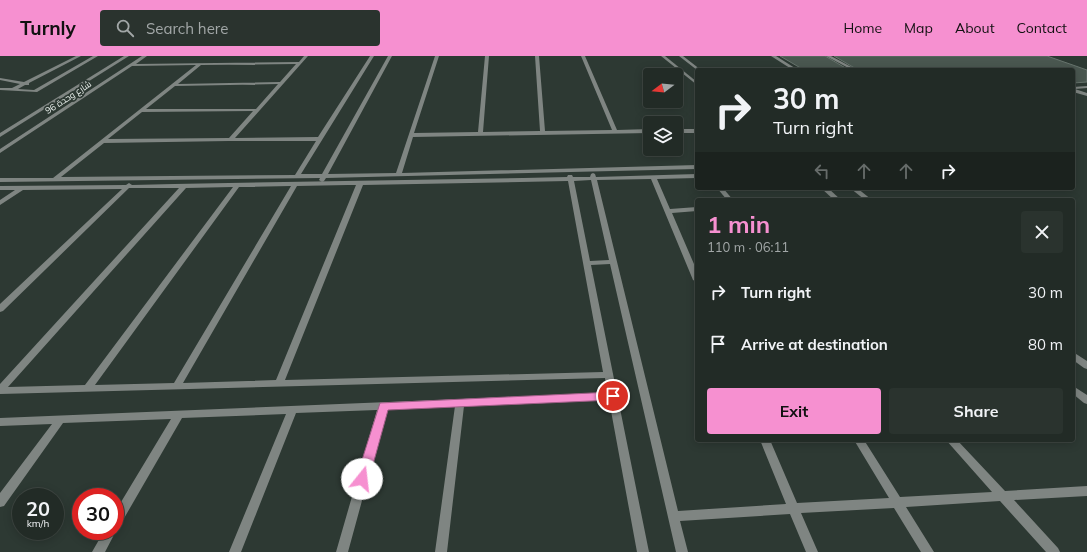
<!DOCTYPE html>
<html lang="en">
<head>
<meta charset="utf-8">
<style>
  :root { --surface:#222b26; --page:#2a332e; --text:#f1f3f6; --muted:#a2a7a7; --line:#3f4743; --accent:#f690d0 }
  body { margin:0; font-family:Mulish,Cairo,sans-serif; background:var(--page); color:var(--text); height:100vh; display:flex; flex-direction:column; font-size:15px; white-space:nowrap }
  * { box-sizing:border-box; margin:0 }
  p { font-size:13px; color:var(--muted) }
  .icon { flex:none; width:22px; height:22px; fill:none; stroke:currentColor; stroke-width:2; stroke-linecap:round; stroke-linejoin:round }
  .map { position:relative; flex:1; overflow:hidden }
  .drawer { position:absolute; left:695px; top:142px; width:380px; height:244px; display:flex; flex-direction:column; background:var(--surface); border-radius:4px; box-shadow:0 2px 10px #0003,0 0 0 1px var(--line) }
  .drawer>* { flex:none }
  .banner { position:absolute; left:695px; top:12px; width:380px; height:122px; border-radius:4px; box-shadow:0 2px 10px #0003,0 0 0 1px var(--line); background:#222b26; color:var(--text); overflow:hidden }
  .needle { width:26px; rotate:254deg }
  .controls { position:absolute; left:643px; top:12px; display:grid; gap:8px }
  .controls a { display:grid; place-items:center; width:40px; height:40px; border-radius:4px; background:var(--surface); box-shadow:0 2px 10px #0003,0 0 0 1px var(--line); font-size:20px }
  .speed { position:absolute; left:12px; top:432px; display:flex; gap:8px; font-size:20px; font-weight:700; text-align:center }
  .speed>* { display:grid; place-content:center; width:52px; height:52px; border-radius:50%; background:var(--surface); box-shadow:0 2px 10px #0003,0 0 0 1px var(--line); line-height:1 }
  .speed small { font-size:10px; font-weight:400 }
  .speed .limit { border:6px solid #d22; background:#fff; color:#111 }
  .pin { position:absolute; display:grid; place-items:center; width:34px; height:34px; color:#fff; margin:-17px; border:2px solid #fff; border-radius:50%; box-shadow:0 1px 4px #0007 }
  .me { position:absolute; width:44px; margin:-22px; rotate:16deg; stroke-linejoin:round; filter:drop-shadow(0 0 3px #0008) }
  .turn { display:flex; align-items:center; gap:14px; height:84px; padding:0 12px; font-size:18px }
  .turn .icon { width:52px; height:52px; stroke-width:2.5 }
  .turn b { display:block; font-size:28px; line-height:34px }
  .lanes { display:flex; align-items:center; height:38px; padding:0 12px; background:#0003; justify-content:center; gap:20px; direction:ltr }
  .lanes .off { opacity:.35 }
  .round { display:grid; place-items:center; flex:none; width:42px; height:42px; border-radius:4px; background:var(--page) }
  .head { display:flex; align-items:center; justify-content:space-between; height:68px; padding:0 12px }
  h1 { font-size:24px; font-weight:700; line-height:30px; color:var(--accent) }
  .primary-button { display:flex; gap:8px; margin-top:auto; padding:8px 12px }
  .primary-button a { flex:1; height:46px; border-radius:4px; background:var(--accent); color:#111; font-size:16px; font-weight:700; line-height:46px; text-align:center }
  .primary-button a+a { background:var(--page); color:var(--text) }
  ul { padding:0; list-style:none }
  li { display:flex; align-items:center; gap:12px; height:52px; padding:0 12px }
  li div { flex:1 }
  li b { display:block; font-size:15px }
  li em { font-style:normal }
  header { display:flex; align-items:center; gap:24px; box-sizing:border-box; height:56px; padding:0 20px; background:var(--accent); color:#111 }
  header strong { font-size:19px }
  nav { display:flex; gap:22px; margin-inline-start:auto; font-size:14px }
  .search { width:280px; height:36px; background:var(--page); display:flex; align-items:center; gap:10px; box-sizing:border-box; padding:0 14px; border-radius:4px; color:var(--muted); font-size:15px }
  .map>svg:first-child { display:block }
  .building { fill:#4a5750; stroke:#68756e }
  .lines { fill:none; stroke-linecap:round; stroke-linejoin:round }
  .lane { fill:#7f8582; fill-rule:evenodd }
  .street { fill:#7f8582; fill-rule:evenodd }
  .route { fill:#f690d0; stroke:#a05e87 }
  .labels { text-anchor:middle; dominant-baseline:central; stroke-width:3.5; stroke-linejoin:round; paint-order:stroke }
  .far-street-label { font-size:9px; fill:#ebf2ee; stroke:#2d3933 }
</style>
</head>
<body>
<header>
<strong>Turnly</strong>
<div class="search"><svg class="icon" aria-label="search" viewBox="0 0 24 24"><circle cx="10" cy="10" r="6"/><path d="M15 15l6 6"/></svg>Search here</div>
<nav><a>Home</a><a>Map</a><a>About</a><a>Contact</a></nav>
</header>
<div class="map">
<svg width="1087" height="496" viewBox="0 0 1087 496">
  <rect width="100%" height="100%" fill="#2d3933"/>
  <!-- building -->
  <g class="building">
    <polygon points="780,0 825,0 849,14 804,14"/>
    <polygon points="834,0 1047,0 1087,14 1087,26 1073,27 1073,14 858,14"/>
  </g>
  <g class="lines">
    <!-- lane -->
    <g class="lane">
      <polygon points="76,0 81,0 29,27 29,29 25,29 18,33 34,34 93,0 98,0 37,36 0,34 0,32 12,32 20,28 0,24 0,22 24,26"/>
      <polygon points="771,0 776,0 798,14 793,14"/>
      <polygon points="826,0 831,0 857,14 852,14"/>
      <polygon points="1087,30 1087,32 1075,33 1087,37 1087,40 1073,36 1073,31"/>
    </g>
    <!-- street -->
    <g class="street">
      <polygon points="124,0 129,0 0,81 0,77"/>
      <path d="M 142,0 L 147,0 L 136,8 L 299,6 L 304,0 L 308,0 L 235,82 L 318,81 L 370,0 L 374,0 L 301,118 L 322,118 L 388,0 L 392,0 L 328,118 L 396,117 L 435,0 L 439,0 L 414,77 L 478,76 L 485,0 L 489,0 L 483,76 L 540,75 L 535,0 L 539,0 L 545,75 L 612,74 L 581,0 L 585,0 L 617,74 L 650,73 L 650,77 L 413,81 L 402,117 L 697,109 L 697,113 L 326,122 L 324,125 L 322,126 L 319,124 L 320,122 L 0,126 L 0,122 L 53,122 L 196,9 L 132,10 L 0,97 L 0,93 ZM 296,8 L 280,26 L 178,28 L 201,9 ZM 278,28 L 256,53 L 146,53 L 175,30 ZM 253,55 L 229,82 L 108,83 L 142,56 ZM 229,85 L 316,85 L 295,119 L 61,121 L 104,87 Z"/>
      <polygon points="661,0 665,0 697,26 697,29"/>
      <polygon points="679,0 683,0 701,14 697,14"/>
      <rect x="676" y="73" width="21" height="4"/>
      <path d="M 593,117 L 595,118 L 596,121 L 697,118 L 697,122 L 657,123 L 670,153 L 697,151 L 697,155 L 672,157 L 697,215 L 697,226 L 693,224 L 651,123 L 597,124 L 678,455 L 786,448 L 760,384 L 770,384 L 797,447 L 889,442 L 854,384 L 864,384 L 900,441 L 992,436 L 946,384 L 957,384 L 1005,435 L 1087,430 L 1087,440 L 1014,444 L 1058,492 L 1060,496 L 1046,496 L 1000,445 L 906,451 L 934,496 L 921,496 L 894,452 L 801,457 L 818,496 L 806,496 L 790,458 L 680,465 L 688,496 L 676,496 L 610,208 L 591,209 L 649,496 L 637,496 L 609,344 L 464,350 L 447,496 L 435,496 L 455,350 L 387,353 L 348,496 L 336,496 L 377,354 L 296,357 L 241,496 L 229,496 L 286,358 L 182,362 L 119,471 L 115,472 L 115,456 L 171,363 L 63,367 L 4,450 L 0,451 L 0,437 L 52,368 L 0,370 L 0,362 L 607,337 L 605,322 L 0,338 L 0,328 L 179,132 L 129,132 L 3,255 L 0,256 L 0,248 L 122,133 L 23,134 L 0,149 L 0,144 L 15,134 L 0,134 L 0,130 L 126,129 L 129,127 L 132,129 L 174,128 L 523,122 L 567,121 L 568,119 L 572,119 L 573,121 L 590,121 L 591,118 ZM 591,124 L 609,204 L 590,205 L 574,125 ZM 568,125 L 603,316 L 285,324 L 363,129 ZM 348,129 L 356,129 L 276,324 L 183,327 L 297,130 ZM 291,130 L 174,327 L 95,329 L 239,131 ZM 233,131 L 85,329 L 8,331 L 186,132 Z"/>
      <polygon points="717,132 723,132 733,144 727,144"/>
      <polygon points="821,132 828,132 841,144 834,144"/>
      <polygon points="850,132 857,132 872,144 865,144"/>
      <polygon points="1073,296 1087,305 1087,313 1084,312 1073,304"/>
      <polygon points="1073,330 1087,339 1087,348 1084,347 1073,338"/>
      <polygon points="115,473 116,475 105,496 92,496 104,475 115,475"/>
    </g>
  </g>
  <!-- route -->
  <polygon class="route" points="613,336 619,340 613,344 388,354 369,423 367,427 362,428 358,427 356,423 380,347"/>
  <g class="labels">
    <!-- far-street labels -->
    <g class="far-street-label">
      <text transform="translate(68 41) rotate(-33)">شارع وحدة 96</text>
    </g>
  </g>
</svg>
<div class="controls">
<a><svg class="needle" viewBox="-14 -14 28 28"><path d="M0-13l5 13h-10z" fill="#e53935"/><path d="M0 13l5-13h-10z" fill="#a2a7a7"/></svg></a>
<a><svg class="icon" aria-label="layers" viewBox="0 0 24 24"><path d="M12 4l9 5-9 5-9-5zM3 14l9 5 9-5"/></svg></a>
</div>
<div class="speed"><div>20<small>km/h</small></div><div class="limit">30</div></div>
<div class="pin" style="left:613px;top:340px;background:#d93025"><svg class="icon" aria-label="arrive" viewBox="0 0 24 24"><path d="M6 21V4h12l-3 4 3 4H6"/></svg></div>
<svg class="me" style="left:362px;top:423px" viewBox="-20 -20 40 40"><circle r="19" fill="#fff"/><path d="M0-13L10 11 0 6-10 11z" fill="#f690d0"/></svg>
<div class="banner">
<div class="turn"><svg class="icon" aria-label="right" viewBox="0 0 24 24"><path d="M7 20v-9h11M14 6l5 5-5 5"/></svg><div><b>30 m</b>Turn right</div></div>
<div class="lanes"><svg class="icon off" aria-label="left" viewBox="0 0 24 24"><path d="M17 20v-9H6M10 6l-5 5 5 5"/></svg><svg class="icon off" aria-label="ahead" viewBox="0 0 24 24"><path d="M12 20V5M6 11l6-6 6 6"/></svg><svg class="icon off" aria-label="ahead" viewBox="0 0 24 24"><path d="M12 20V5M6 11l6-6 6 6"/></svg><svg class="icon" aria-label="right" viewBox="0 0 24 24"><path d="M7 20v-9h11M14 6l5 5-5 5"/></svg></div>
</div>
<section class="drawer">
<div class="head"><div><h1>1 min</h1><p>110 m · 06:11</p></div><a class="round"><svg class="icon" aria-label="close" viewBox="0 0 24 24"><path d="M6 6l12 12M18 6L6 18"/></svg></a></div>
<ul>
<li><svg class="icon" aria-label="right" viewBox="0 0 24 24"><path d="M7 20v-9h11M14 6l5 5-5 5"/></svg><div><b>Turn right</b></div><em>30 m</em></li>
<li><svg class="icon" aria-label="arrive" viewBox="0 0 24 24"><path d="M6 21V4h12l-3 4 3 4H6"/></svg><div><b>Arrive at destination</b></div><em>80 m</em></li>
</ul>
<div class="primary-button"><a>Exit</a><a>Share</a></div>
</section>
</div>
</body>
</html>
